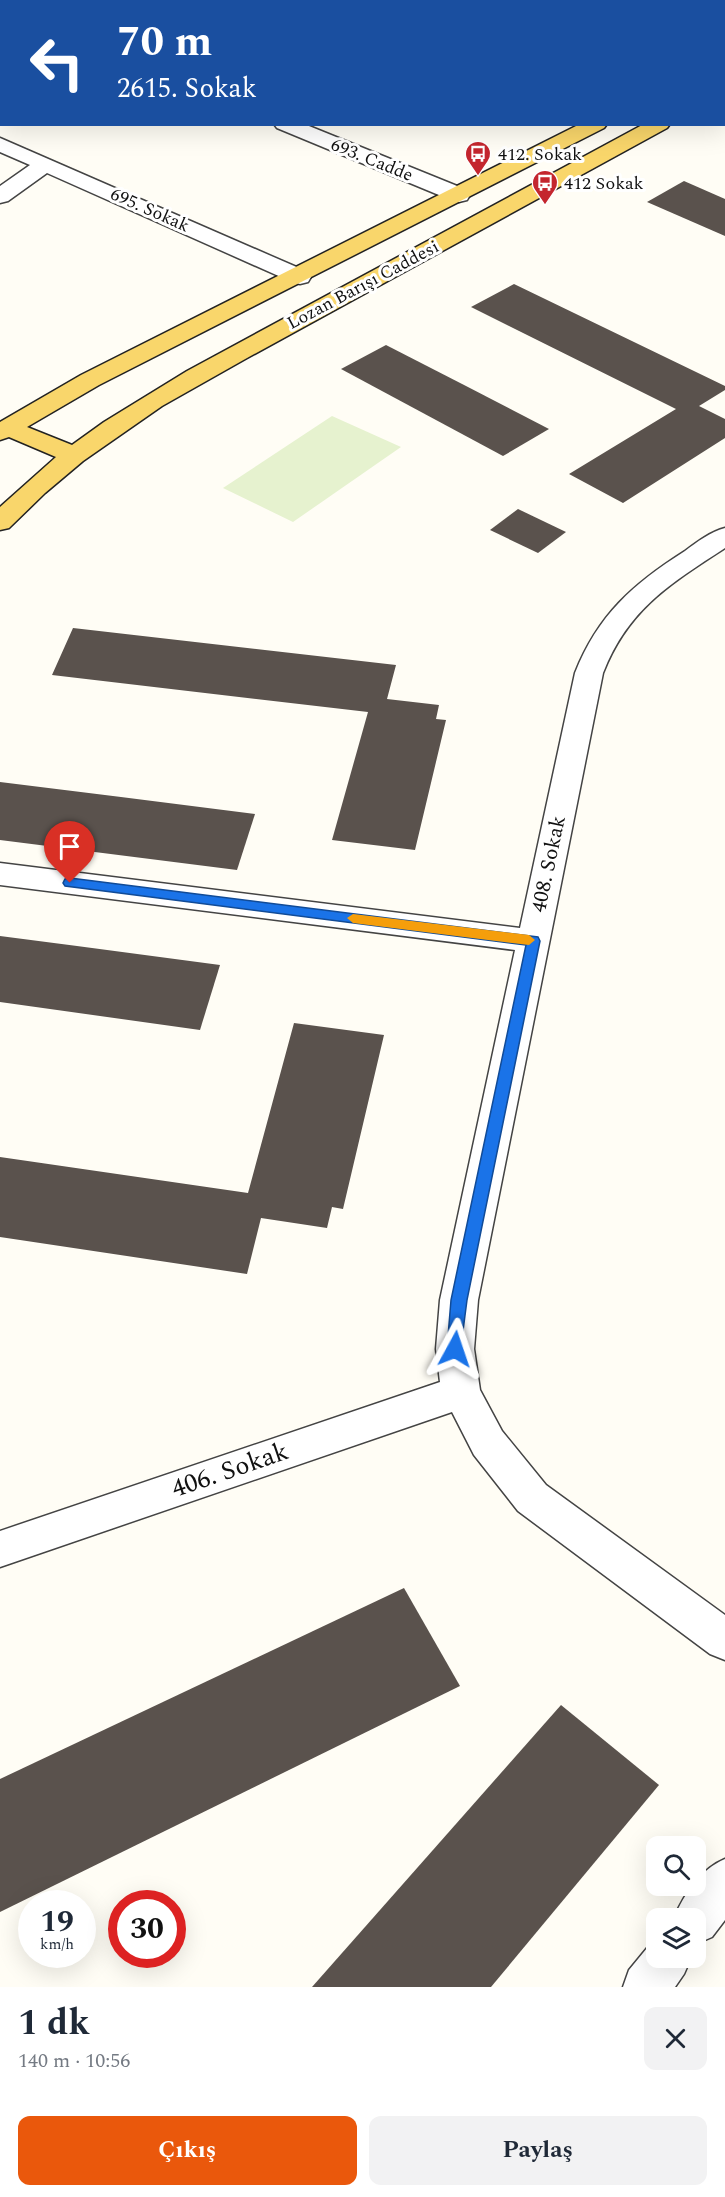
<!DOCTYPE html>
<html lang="tr">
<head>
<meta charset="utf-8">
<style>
  :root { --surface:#fff; --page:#f2f2f3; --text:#1f2937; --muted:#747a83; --accent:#ea580c }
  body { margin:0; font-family:Spectral,serif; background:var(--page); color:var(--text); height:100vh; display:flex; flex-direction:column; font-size:22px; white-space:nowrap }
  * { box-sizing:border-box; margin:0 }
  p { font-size:20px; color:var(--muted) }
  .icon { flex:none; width:33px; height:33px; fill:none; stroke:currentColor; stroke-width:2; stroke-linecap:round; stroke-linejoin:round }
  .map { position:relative; height:1987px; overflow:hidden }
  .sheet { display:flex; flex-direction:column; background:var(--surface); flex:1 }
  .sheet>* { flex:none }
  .top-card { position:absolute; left:0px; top:0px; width:726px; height:126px; box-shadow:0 6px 24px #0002; background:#1a4fa0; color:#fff; overflow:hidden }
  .fabs { position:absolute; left:646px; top:1836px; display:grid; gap:12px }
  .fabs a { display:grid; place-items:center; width:60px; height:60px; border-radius:12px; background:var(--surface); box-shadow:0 6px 24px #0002; font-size:30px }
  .speed { position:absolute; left:18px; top:1890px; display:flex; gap:12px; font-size:30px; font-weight:700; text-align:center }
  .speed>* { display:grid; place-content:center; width:78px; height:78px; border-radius:50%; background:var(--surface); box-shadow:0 6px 24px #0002; line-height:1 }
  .speed small { font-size:15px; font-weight:400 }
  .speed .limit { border:9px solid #d22; background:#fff; color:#111 }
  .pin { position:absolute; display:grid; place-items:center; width:51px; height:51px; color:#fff; margin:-62px -26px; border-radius:50% 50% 50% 0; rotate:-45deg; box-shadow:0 0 6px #0007 }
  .pin .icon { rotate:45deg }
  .me { position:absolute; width:66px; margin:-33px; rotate:5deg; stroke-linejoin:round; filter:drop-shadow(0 0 4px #0008) }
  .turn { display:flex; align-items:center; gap:21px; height:126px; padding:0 18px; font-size:27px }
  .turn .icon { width:78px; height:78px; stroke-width:2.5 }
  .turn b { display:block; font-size:42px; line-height:51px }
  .round { display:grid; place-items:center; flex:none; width:63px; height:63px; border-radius:12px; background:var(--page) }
  .head { display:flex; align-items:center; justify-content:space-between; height:102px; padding:0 18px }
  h1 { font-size:36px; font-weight:700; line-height:45px }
  .button { display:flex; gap:12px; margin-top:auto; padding:12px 18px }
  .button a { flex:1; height:69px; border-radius:12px; background:var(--accent); color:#fff; font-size:24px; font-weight:700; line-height:69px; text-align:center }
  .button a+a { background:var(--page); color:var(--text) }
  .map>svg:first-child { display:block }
  .pitch { fill:#e6f2cf }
  .building { fill:#5a524d }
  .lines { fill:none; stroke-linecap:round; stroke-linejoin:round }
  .minor-casing { stroke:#444; stroke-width:3 }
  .major-casing { stroke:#222; stroke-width:3 }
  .minor { fill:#fff; fill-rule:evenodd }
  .major { fill:#f9d66b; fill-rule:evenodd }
  .route { fill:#1a73e8; stroke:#114b97; stroke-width:1.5 }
  .slow { fill:#f59e0b }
  .labels { text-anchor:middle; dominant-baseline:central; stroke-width:6; stroke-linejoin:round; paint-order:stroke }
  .far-poi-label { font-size:18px; fill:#111; stroke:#fff; text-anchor:start }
  .far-street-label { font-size:18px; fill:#111; stroke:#fff }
  .street-label { font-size:21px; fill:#111; stroke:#fff }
  .near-street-label { font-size:26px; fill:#111; stroke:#fff }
</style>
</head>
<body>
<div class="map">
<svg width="725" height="1987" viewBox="0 0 725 1987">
  <rect width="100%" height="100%" fill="#fffdf5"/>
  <!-- pitch -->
  <polygon class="pitch" points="332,416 401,447 293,522 223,488"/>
  <!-- building -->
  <g class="building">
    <polygon points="684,181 725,199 725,236 647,202"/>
    <polygon points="514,284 725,386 725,390 699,406 725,419 725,438 623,503 569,474 676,409 471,307"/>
    <polygon points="386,345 466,386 549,429 503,456 341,369"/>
    <polygon points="518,509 566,532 538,553 490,530"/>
    <polygon points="73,628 396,665 387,699 439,705 436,719 446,720 415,850 332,840 368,712 52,675"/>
    <polygon points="0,782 121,797 255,814 237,870 0,840"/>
    <polygon points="0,936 77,946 220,965 200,1030 0,1002"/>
    <polygon points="294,1023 384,1035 343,1209 332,1207 327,1228 261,1218 247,1274 0,1237 0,1157 248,1193"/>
    <polygon points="404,1588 460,1686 0,1912 0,1779"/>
    <polygon points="561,1705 659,1785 491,1987 312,1987"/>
  </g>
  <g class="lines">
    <defs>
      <g id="minor">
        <polygon points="228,0 249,0 227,2"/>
        <polygon points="523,0 544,0 522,2"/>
        <polygon points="558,0 580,0 581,2 559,2"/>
        <polygon points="0,92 2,92 0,105"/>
        <polygon points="274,124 304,124 467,190 470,195 467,200 459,202 451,200 277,128"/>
        <polygon points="0,138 308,272 311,277 308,282 300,284 292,282 47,173 8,201 0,203 0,186 30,165 0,152"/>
        <path d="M 725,528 L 725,548 C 670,584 628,609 603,673 L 478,1300 L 474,1349 L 480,1390 L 502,1431 L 546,1485 L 725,1615 L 725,1660 L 710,1654 L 518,1511 L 474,1455 L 452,1412 L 0,1567 L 0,1531 L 440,1382 L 436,1349 L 440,1300 L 515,950 L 0,885 L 0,863 L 520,928 L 575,673 C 598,615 633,584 685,551 C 697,542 710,532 725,528 Z"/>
        <path d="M 725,1859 L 725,1920 L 712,1937 L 696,1944 L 696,1918 L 674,1918 C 684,1894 701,1869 725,1859 Z"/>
        <polygon points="657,1939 657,1958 691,1958 684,1974 675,1987 623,1987 629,1970 652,1942"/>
      </g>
      <g id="major">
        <polygon points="725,53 725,66 724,66 724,53"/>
        <rect x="724" y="83" width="1" height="12"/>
        <polygon points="580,124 607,124 604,128 99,385 27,427 72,445 104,422 187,371 644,124 670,124 667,128 247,358 162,406 83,461 45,493 9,528 0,530 0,507 56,457 9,437 0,440 0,422 81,375"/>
      </g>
    </defs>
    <!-- minor casing -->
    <use href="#minor" class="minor-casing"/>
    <!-- major casing -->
    <use href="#major" class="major-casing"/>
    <!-- minor -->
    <use href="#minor" class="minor"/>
    <!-- major -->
    <use href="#major" class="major"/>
  </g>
  <!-- route -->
  <polygon class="route" points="70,878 538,937 540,941 467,1300 460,1354 455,1356 449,1354 447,1349 451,1300 526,945 65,886 63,883 65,879"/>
  <!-- slow -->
  <polygon class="slow" points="353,914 529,935 535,940 529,945 353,923 347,918"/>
  <!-- icons -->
  <defs>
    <symbol id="bus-pin" viewBox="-11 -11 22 30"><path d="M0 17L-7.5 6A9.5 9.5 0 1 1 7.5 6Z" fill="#c4262e" stroke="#fff"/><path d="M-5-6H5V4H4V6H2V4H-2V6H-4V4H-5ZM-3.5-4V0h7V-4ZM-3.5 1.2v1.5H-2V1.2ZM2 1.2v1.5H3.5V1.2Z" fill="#fff"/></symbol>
  </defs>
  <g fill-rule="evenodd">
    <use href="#bus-pin" x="463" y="139" width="30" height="40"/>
    <use href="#bus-pin" x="530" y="168" width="30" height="40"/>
  </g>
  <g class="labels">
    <!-- far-poi labels -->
    <g class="far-poi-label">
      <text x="498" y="154">412. Sokak</text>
      <text x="564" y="183">412 Sokak</text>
    </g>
    <!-- far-street labels -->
    <g class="far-street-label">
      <text transform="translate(372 160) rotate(22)">693. Cadde</text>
      <text transform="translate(150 210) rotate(24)">695. Sokak</text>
      <text transform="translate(363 285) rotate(-28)">Lozan Barışı Caddesi</text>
    </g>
    <!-- street labels -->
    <g class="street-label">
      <text transform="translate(549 864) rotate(-78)">408. Sokak</text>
    </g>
    <!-- near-street labels -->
    <g class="near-street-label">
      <text transform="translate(230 1470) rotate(-19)">406. Sokak</text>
    </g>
  </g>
</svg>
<div class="fabs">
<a><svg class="icon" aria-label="search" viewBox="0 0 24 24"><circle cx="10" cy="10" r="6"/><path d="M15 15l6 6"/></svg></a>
<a><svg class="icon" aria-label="layers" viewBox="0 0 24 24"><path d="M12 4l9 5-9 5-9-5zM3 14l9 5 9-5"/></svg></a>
</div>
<div class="speed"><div>19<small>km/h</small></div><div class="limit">30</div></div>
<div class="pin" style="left:70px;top:883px;background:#d93025"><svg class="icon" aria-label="arrive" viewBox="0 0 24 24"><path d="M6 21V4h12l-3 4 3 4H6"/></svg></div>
<svg class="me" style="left:455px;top:1349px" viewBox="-20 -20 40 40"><path d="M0-17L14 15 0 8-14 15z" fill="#1a73e8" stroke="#fff" stroke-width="4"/></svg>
<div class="top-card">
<div class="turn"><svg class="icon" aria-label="left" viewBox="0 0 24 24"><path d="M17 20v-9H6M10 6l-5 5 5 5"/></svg><div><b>70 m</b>2615. Sokak</div></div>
</div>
</div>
<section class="sheet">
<div class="head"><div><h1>1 dk</h1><p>140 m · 10:56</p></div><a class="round"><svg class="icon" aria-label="close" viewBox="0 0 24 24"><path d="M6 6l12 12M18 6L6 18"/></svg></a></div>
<div class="button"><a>Çıkış</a><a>Paylaş</a></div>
</section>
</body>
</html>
